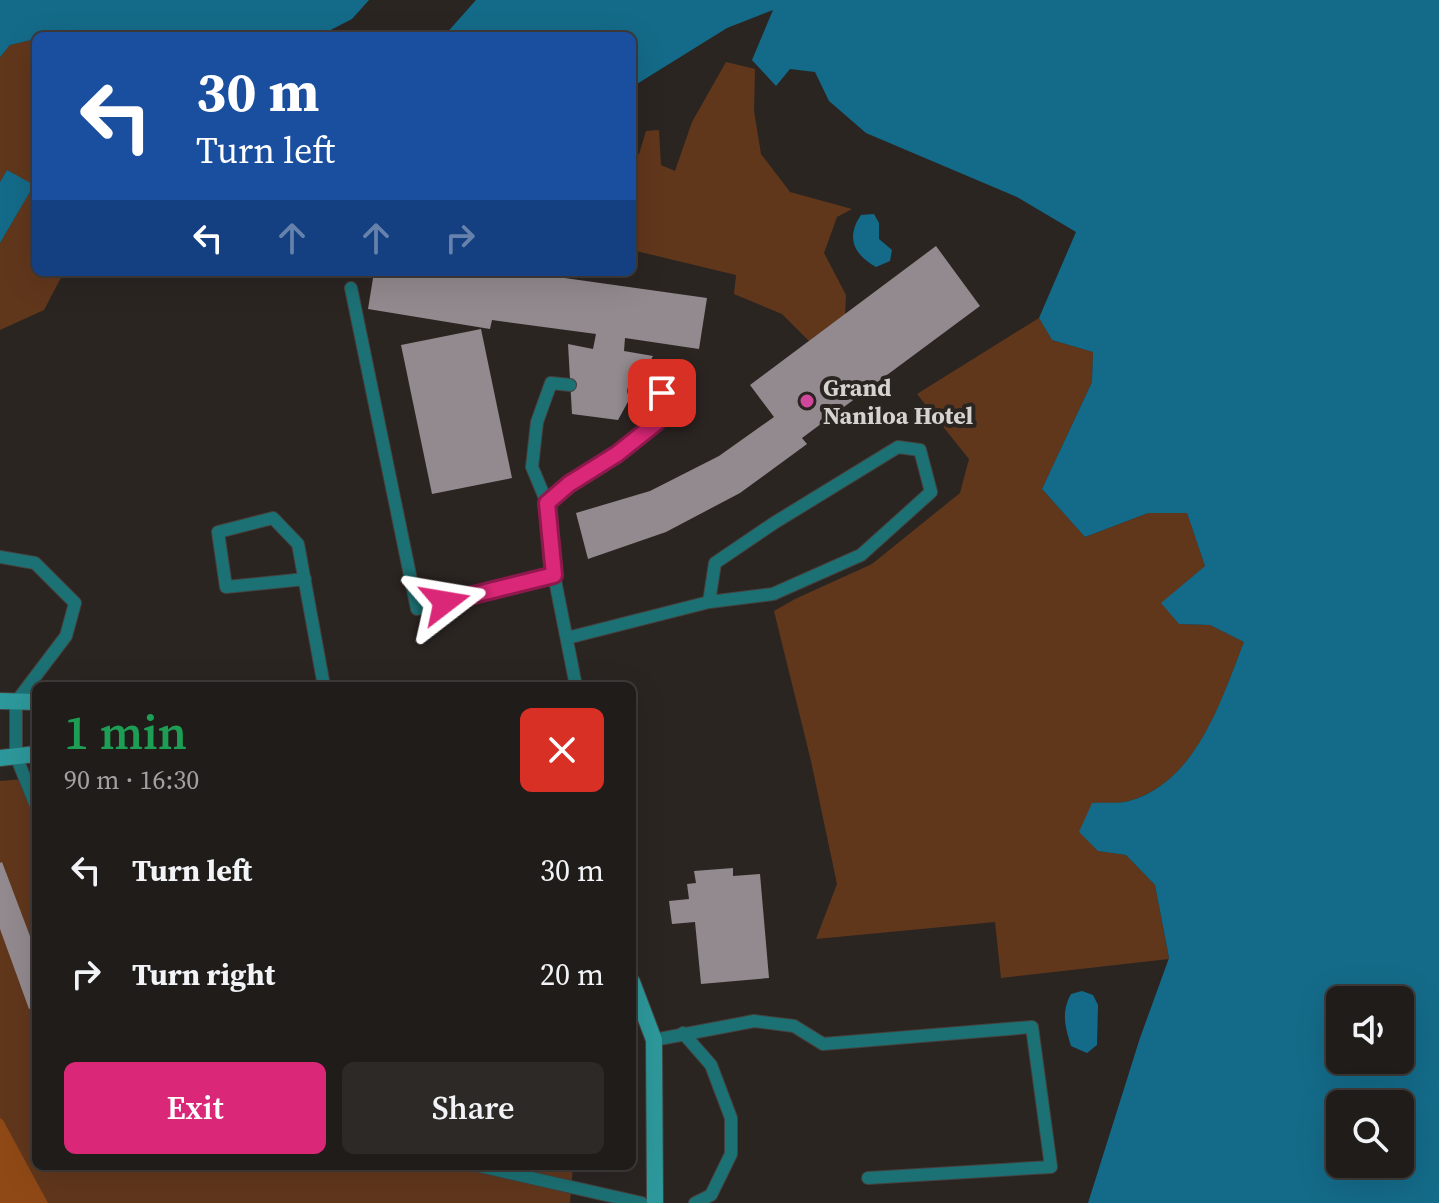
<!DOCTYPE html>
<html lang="en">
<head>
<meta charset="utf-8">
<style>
  :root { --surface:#201c1a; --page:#2d2927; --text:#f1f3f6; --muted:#a2a1a2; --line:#3d3a39; --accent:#db2777 }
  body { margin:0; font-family:"Source Serif 4",serif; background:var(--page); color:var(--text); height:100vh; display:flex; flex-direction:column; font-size:30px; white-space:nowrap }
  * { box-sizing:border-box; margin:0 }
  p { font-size:26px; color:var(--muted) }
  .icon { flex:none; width:44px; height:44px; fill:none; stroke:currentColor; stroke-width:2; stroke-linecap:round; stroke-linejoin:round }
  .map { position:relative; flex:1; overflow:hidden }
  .sheet { position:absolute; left:32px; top:682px; width:604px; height:488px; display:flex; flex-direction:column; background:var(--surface); border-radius:12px; box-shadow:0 8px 32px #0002,0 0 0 2px var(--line) }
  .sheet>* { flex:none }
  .top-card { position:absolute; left:32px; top:32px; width:604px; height:244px; border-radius:12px; box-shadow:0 8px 32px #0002,0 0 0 2px var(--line); background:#1a4fa0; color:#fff; overflow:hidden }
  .buttons { position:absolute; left:1326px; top:986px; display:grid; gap:16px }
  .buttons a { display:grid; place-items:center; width:88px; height:88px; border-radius:12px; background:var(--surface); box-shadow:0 8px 32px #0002,0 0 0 2px var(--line); font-size:40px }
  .pin { position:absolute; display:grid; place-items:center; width:68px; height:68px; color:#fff; margin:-34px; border-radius:16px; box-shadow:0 4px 12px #0006 }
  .me { position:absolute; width:88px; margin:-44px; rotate:76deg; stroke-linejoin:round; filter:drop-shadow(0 0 6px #0008) }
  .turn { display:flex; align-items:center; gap:28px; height:168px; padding:0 32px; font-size:36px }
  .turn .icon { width:104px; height:104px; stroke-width:2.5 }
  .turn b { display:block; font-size:56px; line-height:68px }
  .lanes { display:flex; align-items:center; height:76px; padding:0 32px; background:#0003; justify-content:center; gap:40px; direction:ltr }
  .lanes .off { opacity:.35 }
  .round { display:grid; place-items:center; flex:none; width:84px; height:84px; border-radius:12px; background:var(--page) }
  .head { display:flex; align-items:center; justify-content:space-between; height:136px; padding:0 32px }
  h1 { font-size:48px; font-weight:600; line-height:60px; color:#1e9e55 }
  .primary-button { display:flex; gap:16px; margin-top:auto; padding:16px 32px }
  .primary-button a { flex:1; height:92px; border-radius:12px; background:var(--accent); color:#fff; font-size:32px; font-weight:600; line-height:92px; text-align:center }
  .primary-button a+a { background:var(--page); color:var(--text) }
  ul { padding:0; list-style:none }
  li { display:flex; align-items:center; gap:24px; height:104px; padding:0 32px }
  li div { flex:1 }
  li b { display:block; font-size:30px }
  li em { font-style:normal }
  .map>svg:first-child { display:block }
  .green { fill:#61371c }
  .forest { fill:#8f4916 }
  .water { fill:#146b89; fill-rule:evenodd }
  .building { fill:#928a8e }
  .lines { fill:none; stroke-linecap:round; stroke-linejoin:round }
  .lane-casing { stroke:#46413e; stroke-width:14 }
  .secondary-casing { stroke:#46413e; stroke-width:18 }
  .lane { stroke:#1c7174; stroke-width:12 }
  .secondary { stroke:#2d989b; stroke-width:16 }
  .route-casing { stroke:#8e194d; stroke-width:20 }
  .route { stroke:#db2777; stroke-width:14 }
  .hotel-dot { fill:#d1479c; stroke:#2b2522; stroke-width:3 }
  .labels { text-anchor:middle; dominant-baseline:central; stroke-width:8; stroke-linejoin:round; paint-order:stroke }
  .poi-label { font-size:24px; font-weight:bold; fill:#d6d2d0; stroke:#2b2522; text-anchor:start }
</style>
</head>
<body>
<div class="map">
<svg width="1439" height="1203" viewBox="0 0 1439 1203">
  <rect width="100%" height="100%" fill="#2b2522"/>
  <!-- green -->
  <g class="green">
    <polygon points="36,39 36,272 64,272 44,310 0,330 0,243 33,186 7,170 0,182 0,57 10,45"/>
    <polygon points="726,62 755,69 754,111 761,154 790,192 852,209 837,217 824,253 846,295 845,315 809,341 782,314 734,294 736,275 632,250 632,156 639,154 646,131 659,130 661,165 675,171 692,122"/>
    <path d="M 1039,318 L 1052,340 L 1093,352 L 1092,382 L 1042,489 L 1085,537 L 1148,513 L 1187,513 L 1205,566 L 1162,603 L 1179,624 L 1210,625 L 1244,642 C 1221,700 1198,781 1129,801 C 1118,804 1103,803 1092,803 L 1098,851 L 1126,855 L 1155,885 L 1169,959 L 1001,978 L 995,922 L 816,939 L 837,884 L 811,761 L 774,611 L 795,599 L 872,564 L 960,493 L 969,459 L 917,394 Z"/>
    <polygon points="36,778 36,1166 573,1166 570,1203 0,1203 0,781"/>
  </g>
  <!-- forest -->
  <polygon class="forest" points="0,1118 3,1120 48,1203 0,1203"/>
  <!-- water -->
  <g class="water">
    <polygon points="0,0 369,0 352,19 319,36 36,36 36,39 10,45 0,57"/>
    <path d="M 476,0 L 1439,0 L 1439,1203 L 1088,1203 L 1140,1038 L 1169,958 L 1155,885 L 1126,855 L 1098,851 L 1079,832 L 1092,803 C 1103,802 1118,804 1129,801 C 1197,782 1221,700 1244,642 L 1210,625 L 1179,624 L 1161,603 L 1205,566 L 1187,513 L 1148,513 L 1085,537 L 1042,489 L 1092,382 L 1093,352 L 1052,340 L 1039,318 L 1076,232 L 1017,197 L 866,133 L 829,101 L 815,72 L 790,69 L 776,86 L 752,60 L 773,10 L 727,28 L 632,87 L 632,36 L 444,36 ZM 1400,1000 L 1400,1060 L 1340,1060 L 1340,1000 ZM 1400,1104 L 1400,1164 L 1340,1164 L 1340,1104 Z"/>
    <polygon points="7,170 34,185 0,243 0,182"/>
    <path d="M 874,214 L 879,223 L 879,239 L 892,250 L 890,261 L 876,267 C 853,254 846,237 861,215 Z"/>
    <path d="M 1082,991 L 1093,995 L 1098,1005 L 1097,1045 L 1087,1053 L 1071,1046 C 1065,1027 1061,1012 1071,994 Z"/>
  </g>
  <!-- building -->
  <g class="building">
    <polygon points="936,246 980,306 802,438 807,444 740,493 666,532 588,559 576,513 650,491 719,456 774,417 750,385"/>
    <polygon points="374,272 522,272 707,298 699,349 625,338 624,351 653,356 618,420 572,414 568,344 593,349 596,334 492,320 490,329 368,309"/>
    <polygon points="481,329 512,478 432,494 401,345"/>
    <polygon points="2,862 36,952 36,1006 29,1009 0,929 0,863"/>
    <polygon points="733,868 733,876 760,874 769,978 701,984 695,922 672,924 669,901 689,899 687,884 696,883 694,871"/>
  </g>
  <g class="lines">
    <defs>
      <g id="lane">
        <polyline points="351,288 417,609 554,575 576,686"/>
        <polyline points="547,503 569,484 617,454 656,423 662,393 634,391"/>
        <polyline points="0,557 35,563 75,603 66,636 16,702 16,756 36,806"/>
        <polyline points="554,575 547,503 532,467 537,422 551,383 570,385"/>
        <polyline points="305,579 226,587 218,532 273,518 298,544 324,686"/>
        <polyline points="567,638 709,602 773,594 861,555 931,492 920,450 898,447 774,523 715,563 709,602"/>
        <polyline points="683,1033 711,1065 731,1118 731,1154 711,1195 695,1203"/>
        <polyline points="654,1040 754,1021 794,1026 823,1044 1032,1027 1051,1167 868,1178"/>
        <polyline points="479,1166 642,1203"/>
      </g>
      <g id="secondary">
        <polyline points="0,701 36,702"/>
        <polyline points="0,758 36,754"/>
        <polyline points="632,982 654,1040 655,1203"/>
      </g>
    </defs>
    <!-- lane casing -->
    <use href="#lane" class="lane-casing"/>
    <!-- secondary casing -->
    <use href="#secondary" class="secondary-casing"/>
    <!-- lane -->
    <use href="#lane" class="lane"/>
    <!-- secondary -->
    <use href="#secondary" class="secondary"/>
  </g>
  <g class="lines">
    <defs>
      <polyline id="route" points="445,602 554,575 547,503 569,484 617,454 656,423 662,393"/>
    </defs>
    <!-- route casing -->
    <use href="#route" class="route-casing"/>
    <!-- route -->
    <use href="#route" class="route"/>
  </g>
  <!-- markers -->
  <circle class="hotel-dot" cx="807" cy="401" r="8"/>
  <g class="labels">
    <!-- poi labels -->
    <g class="poi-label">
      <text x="823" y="387">Grand<tspan x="823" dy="28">Naniloa Hotel</tspan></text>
    </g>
  </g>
</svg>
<div class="buttons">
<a><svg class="icon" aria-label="sound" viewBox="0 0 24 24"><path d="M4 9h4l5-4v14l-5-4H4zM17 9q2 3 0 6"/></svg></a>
<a><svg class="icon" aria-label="search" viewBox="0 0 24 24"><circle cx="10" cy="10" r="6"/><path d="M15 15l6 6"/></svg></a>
</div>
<div class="pin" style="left:662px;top:393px;background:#d93025"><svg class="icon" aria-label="arrive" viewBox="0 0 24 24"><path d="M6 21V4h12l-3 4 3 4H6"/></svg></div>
<svg class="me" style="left:445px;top:602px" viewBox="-20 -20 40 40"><path d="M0-17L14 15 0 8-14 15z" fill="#db2777" stroke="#fff" stroke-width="4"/></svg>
<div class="top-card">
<div class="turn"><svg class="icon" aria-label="left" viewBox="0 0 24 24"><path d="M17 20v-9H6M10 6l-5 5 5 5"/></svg><div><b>30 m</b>Turn left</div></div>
<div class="lanes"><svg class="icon" aria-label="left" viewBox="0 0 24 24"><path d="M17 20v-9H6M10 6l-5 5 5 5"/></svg><svg class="icon off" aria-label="ahead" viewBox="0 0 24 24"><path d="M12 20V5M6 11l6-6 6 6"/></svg><svg class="icon off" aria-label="ahead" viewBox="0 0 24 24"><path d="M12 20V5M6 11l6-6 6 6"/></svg><svg class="icon off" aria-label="right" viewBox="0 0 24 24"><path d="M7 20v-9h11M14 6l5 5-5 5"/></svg></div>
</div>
<section class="sheet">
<div class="head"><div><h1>1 min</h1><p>90 m · 16:30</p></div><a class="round" style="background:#d93025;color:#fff"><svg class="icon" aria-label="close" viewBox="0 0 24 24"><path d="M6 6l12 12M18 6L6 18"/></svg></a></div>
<ul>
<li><svg class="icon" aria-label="left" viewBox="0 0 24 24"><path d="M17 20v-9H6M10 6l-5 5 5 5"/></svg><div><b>Turn left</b></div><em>30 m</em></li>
<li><svg class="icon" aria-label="right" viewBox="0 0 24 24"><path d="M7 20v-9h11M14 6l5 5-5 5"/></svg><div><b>Turn right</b></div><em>20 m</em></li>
</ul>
<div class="primary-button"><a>Exit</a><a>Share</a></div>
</section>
</div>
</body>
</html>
